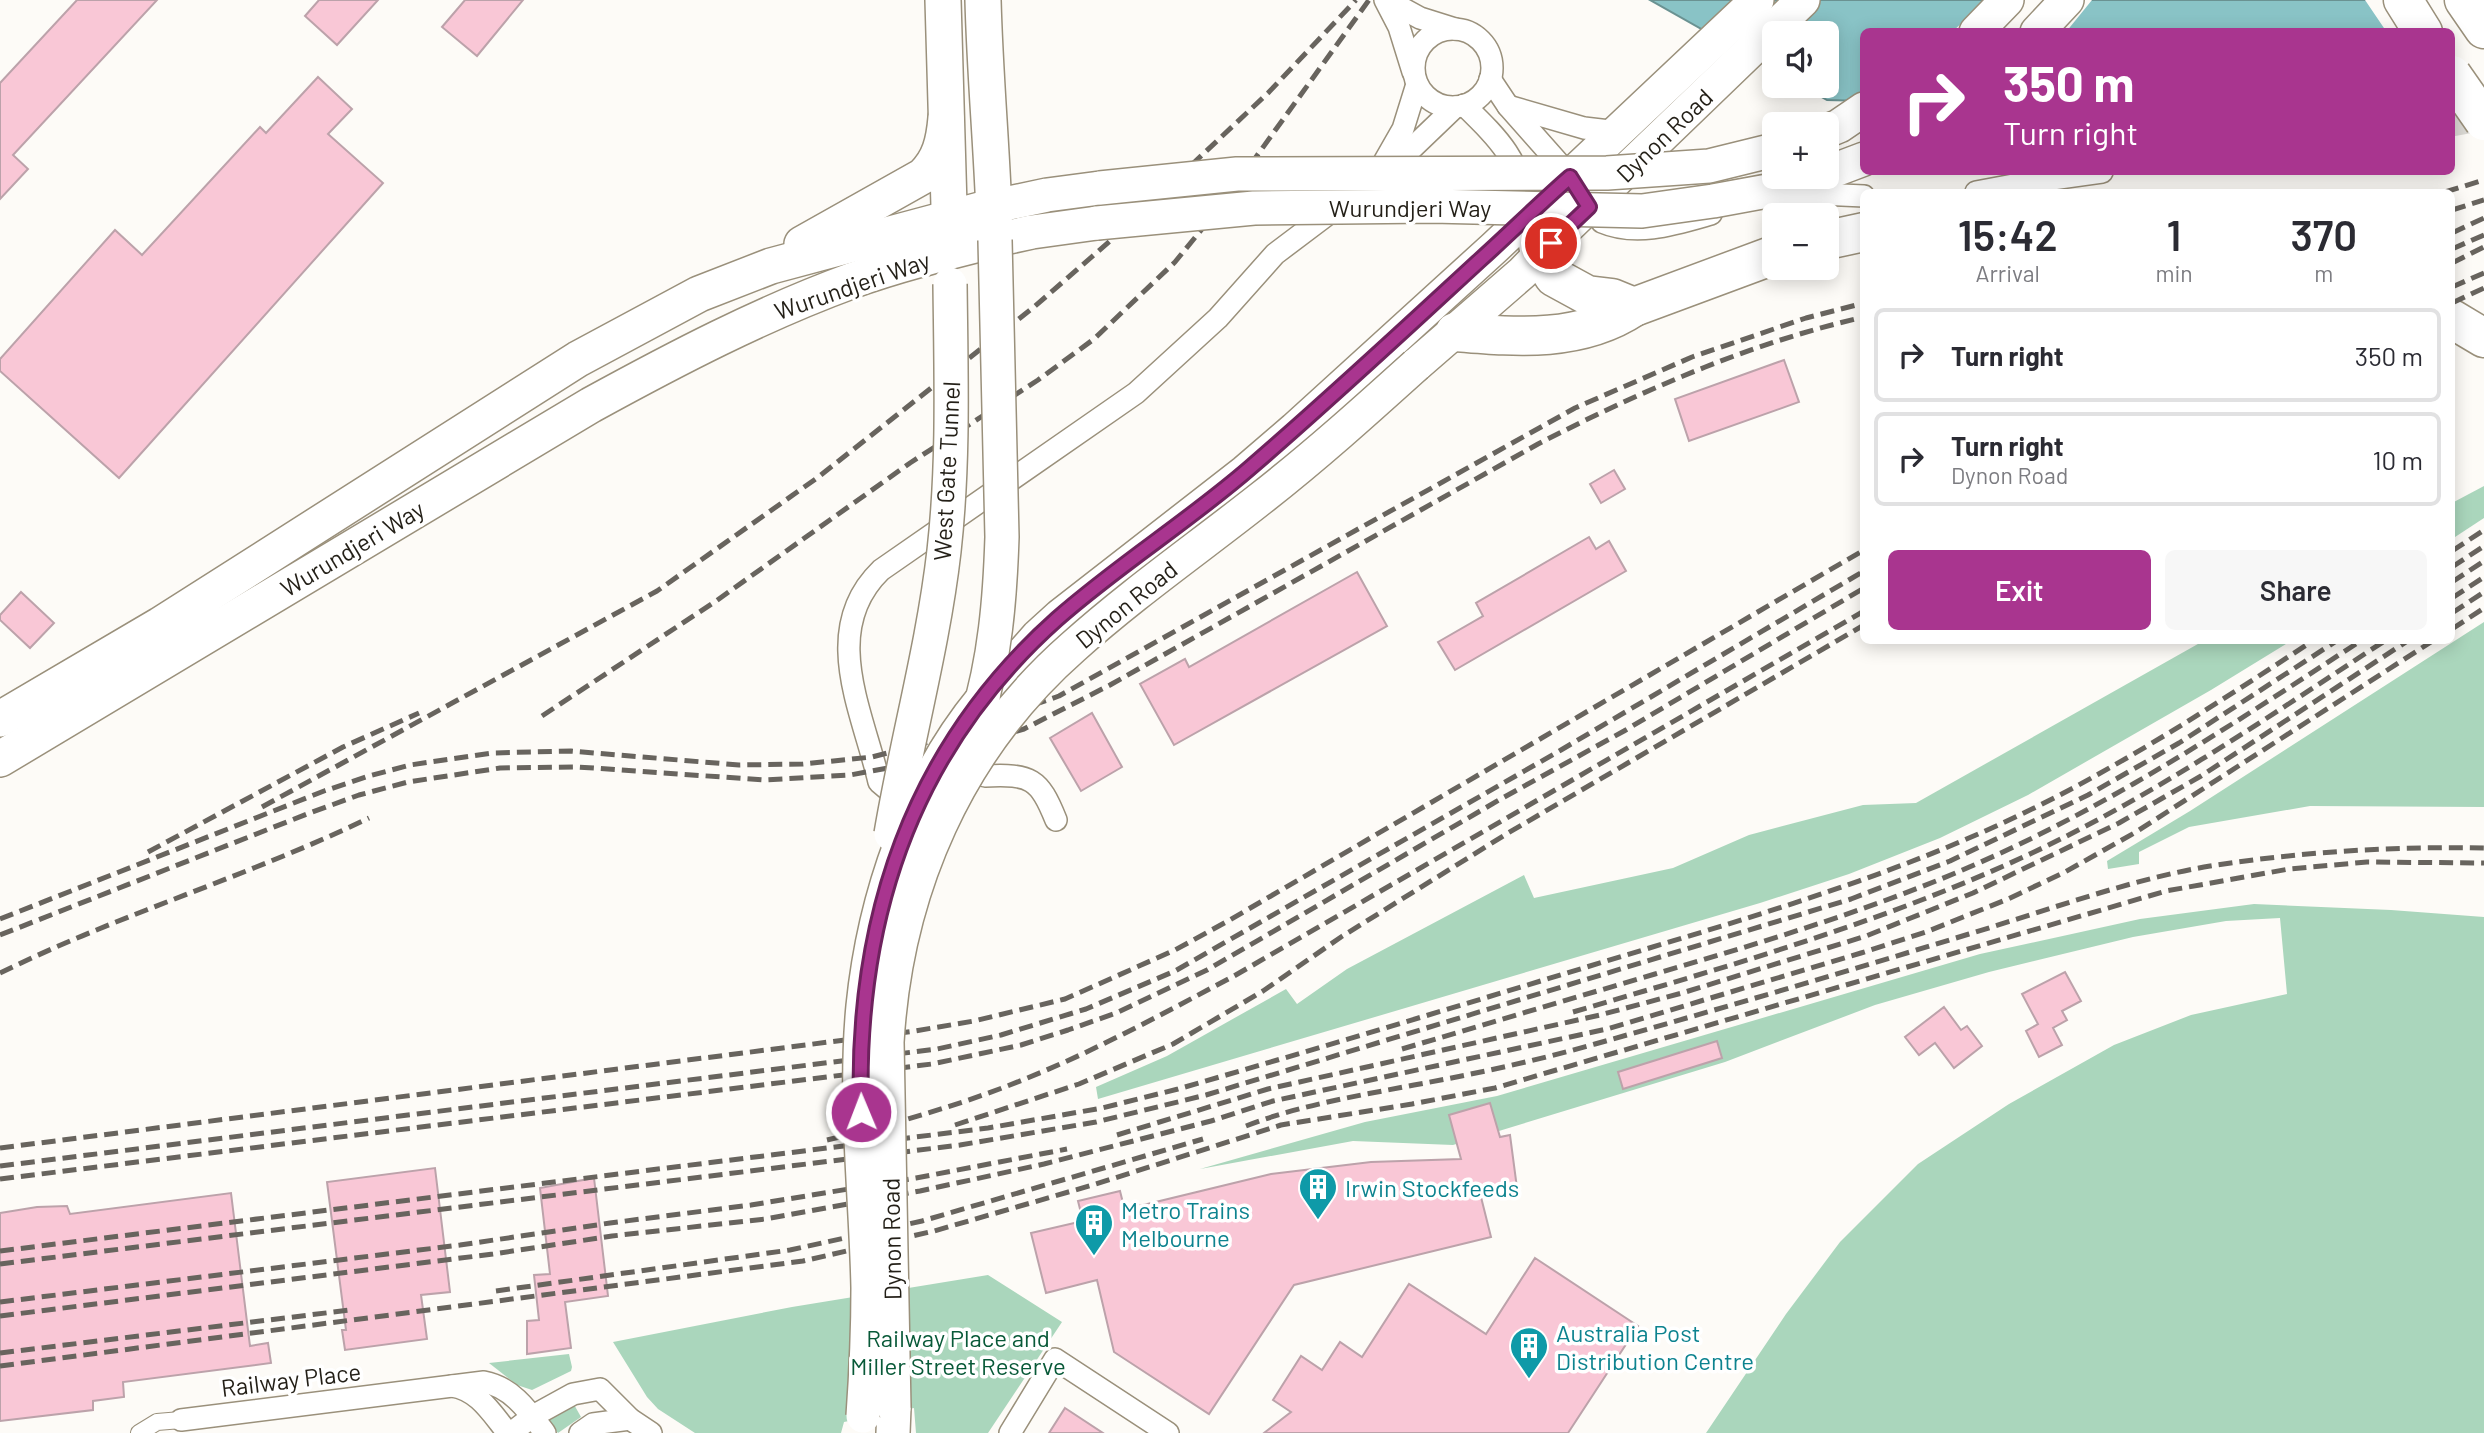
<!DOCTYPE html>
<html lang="en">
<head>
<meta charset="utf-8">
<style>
  :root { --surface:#fff; --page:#f7f7f7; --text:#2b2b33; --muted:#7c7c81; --line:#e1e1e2; --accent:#a9358f }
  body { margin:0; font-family:Barlow,sans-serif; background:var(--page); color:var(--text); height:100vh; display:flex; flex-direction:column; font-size:26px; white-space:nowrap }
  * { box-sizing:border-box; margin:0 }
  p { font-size:23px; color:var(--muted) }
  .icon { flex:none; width:38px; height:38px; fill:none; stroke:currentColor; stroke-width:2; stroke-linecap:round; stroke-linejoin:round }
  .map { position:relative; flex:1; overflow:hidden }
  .sheet { position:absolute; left:1860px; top:189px; width:595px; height:455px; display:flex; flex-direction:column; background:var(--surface); border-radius:10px; box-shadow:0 4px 18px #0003 }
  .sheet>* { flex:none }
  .hud { position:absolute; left:1860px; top:28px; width:595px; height:147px; border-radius:10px; box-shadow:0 4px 18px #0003; background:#a9358f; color:#fff; overflow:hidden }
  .controls { position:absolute; left:1762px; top:21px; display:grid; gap:14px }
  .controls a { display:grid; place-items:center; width:77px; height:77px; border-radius:10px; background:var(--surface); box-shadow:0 4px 18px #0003; font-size:35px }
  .pin { position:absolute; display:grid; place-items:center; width:60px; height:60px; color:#fff; margin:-30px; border:4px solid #fff; border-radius:50%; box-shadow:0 2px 7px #0007 }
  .me { position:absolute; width:77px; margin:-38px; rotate:359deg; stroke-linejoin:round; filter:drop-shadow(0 0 5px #0008) }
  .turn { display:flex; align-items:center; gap:24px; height:147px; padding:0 28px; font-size:32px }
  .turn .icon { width:91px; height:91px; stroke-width:2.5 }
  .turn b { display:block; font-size:49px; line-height:60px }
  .eta { display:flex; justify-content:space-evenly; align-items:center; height:119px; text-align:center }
  .eta b { font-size:42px; font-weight:600; line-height:49px }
  .action { display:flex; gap:14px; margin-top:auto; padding:14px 28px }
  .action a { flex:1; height:80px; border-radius:10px; background:var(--accent); color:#fff; font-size:28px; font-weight:600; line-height:80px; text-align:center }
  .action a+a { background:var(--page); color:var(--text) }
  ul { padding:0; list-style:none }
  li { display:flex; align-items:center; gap:21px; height:94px; margin:0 14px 10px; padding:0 14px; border:4px solid var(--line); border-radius:10px }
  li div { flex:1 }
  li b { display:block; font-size:26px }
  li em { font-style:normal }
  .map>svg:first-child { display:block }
  .green { fill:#aad6bc }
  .water { fill:#89c3c6; stroke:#6a9292; stroke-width:2 }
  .pier { fill:#fdfbf7 }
  .building { fill:#f9c7d6; stroke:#bca2aa; stroke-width:2 }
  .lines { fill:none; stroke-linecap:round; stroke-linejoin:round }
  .minor-tunnel { stroke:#dcdad5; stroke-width:21; stroke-dasharray:21 10; stroke-linecap:butt }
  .pedestrian-casing { stroke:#9a907b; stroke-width:18 }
  .minor-casing { stroke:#9a907b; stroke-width:24 }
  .primary-casing { stroke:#9a907b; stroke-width:36 }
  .trunk-casing { stroke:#9a907b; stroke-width:38 }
  .motorway-casing { stroke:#9a907b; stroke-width:41 }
  .pedestrian { stroke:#fff; stroke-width:16 }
  .minor { stroke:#fff; stroke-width:21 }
  .primary { stroke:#fff; stroke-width:33 }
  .trunk { stroke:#fff; stroke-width:35 }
  .motorway { stroke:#fff; stroke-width:38 }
  .rail { stroke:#68645e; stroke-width:5; stroke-dasharray:14 7; stroke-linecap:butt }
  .primary-bridge-casing { stroke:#9a907b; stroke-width:36; stroke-linecap:butt }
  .motorway-bridge-casing { stroke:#9a907b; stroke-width:41; stroke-linecap:butt }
  .primary-bridge { stroke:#fff; stroke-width:33 }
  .motorway-bridge { stroke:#fff; stroke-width:38 }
  .route-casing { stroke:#6e225d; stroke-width:18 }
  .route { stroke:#a9358f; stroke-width:12 }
  .labels { text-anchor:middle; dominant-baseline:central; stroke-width:7; stroke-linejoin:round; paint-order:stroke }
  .street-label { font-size:24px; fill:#231f17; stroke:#fff }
  .culture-label { font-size:24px; fill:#0d838f; stroke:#fff; text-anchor:start }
  .park-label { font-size:24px; fill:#085938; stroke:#fff }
</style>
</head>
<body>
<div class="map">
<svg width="2484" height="1433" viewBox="0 0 2484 1433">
  <rect width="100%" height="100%" fill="#fdfbf7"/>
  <!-- green -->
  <g class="green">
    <polygon points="2484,486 2484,518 2452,539 2452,503"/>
    <polygon points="2484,622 2484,807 2310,806 2189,827 2139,852 2139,864 2108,869 2107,861 2190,811"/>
    <polygon points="2205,640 2291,641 2211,690 2028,795 1940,838 1849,874 1760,903 1098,1099 1096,1087 1167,1056 1286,989 1297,1004 1347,969 1524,875 1534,898 1673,868 1749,835 1863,805 1916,803"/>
    <polygon points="2254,904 2391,910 2484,917 2484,1433 1706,1433 1786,1314 1840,1242 1918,1164 2009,1104 2114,1045 2191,1015 2287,994 2280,918 2226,921 2133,937 1989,972 1875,1005 1725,1062 1453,1145 1353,1141 1200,1169 1365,1122 1497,1096 1980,954 2140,919"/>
    <polygon points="988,1275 1062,1322 988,1433 916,1433 914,1408 844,1422 841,1433 695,1433 658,1409 647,1397 613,1342 792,1307"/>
    <polygon points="569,1354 572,1367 571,1371 532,1390 517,1385 489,1363"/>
    <polygon points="572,1401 581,1417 558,1433 544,1417"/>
  </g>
  <!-- water -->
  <polygon class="water" points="1650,0 2448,0 2452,32 1864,32 1864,101 1827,100 1802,86 1827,86 1827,33 1774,33 1774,70"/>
  <!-- pier -->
  <g class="pier">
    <polygon points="1987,0 2092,0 2066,32 1953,31"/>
    <polygon points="2365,0 2484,0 2484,109 2452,100 2452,32 2386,31"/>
  </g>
  <!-- building -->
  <g class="building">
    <polygon points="77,0 157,0 13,155 28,169 0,199 0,83"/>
    <polygon points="319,0 378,0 337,45 305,16"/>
    <polygon points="465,0 523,0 477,56 442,27"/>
    <polygon points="318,77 352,109 328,134 383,183 119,478 0,371 0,359 115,230 142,255 260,127 266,133"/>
    <polygon points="1784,360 1799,402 1689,441 1675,399"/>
    <polygon points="1614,470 1625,489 1601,503 1590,484"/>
    <polygon points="1589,537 1596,549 1609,541 1626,571 1455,670 1438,642 1483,616 1476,603"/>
    <polygon points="1357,572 1387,626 1174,745 1140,684 1185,659 1189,667"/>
    <polygon points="21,592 54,623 30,648 0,620 0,615"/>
    <polygon points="1092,713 1122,767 1081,791 1050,738"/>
    <polygon points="2065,972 2081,1001 2062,1011 2067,1020 2053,1028 2062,1045 2039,1057 2026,1031 2038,1024 2022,994"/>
    <polygon points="1944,1007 1961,1030 1967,1026 1982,1046 1954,1068 1935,1043 1919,1055 1905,1037"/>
    <polygon points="1717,1041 1722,1058 1623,1089 1618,1072"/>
    <polygon points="1490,1103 1500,1137 1510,1135 1517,1188 1480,1193 1491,1237 1294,1285 1209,1414 1114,1352 1097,1280 1046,1293 1031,1233 1083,1221 1078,1201 1120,1191 1124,1207 1138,1204 1139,1206 1271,1174 1371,1162 1461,1159 1449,1115"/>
    <polygon points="435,1168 450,1292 421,1295 427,1339 345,1350 342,1330 346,1330 327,1182"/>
    <polygon points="594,1178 608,1296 565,1302 571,1348 527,1354 527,1321 539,1320 534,1275 550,1274 540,1188"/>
    <polygon points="231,1193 250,1346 268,1343 271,1363 123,1382 124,1397 93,1401 93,1410 0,1421 0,1213 37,1207 67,1206 70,1214"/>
    <polygon points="1535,1258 1638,1326 1568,1433 1264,1433 1291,1412 1273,1400 1301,1356 1322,1370 1340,1342 1362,1357 1409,1284 1486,1334"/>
    <polygon points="1065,1408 1103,1433 1049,1433"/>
  </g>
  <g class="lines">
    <!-- minor-tunnel -->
    <polyline class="minor-tunnel" points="2452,126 2484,120"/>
    <defs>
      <polyline id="pedestrian" points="139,1433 157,1422 181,1420"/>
      <g id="minor">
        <polyline points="1385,0 1399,27 1413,72"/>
        <polyline points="1387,0 1420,18 1455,29"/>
        <circle cx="1453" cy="68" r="39"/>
        <polyline points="1490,79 1508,106 1570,176"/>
        <path d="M 1464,105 C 1504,144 1515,156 1532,211"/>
        <polyline points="1508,106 1584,128 1618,132"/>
        <polyline points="1383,164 1403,129 1417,84"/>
        <polyline points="1383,176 1455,107"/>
        <polyline points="1976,192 2024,183 2102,172"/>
        <polyline points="1775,195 1797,193 1864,196"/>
        <path d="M 1602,222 C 1637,237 1676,224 1711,214"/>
        <path d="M 985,776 C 1031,774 1039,778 1056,820"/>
        <path d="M 892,793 L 879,782 C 863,712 819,630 881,570 L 1136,393 L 1218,318 L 1275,254 L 1336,208"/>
        <path d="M 452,1386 C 479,1390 492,1414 508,1433"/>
        <path d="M 181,1420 L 484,1382 C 512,1387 529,1412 545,1433"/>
        <polyline points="511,1433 533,1416 573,1394 600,1389 630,1419 651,1433"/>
        <polyline points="580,1433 593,1424 630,1419"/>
        <polyline points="1010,1433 1055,1359 1168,1433"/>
      </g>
      <g id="primary">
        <polyline points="1976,32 2007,0"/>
        <polyline points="2037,32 2067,0"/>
        <polyline points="1827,131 1839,126 1864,109"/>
        <polyline points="1827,173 1864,159"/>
        <polyline points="995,206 1047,195 1100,188"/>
        <polyline points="995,240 1032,232 1097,223"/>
        <polyline points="1416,365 1522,273 1563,231 1803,0"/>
        <polyline points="983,698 1038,636 1060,616 1245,472 1295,429 1494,248 1757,0"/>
        <polyline points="893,1433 894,1408"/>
      </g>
      <g id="trunk">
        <polyline points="943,0 950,241"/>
        <path d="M 802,244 L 923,176 C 940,160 944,141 946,118"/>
        <polyline points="0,719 160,625 578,359 699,294 771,266 995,206"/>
        <path d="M 0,759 L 591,405 C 675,359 761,314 851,281 C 898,264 947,252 995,240 C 993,160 985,80 983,0"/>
      </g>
      <g id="motorway">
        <polyline points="2403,0 2423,32"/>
        <polyline points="2464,0 2484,29"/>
        <polyline points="1532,211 1540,255 1554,277 1587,295 1612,298 1634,307"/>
        <polyline points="1827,240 1864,232"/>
        <polyline points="2452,319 2484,338"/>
        <path d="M 1455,332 C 1516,337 1580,343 1634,307 L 1774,255"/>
      </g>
    </defs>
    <!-- pedestrian casing -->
    <use href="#pedestrian" class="pedestrian-casing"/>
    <!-- minor casing -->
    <use href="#minor" class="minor-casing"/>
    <!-- primary casing -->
    <use href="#primary" class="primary-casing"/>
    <!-- trunk casing -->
    <use href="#trunk" class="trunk-casing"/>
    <!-- motorway casing -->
    <use href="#motorway" class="motorway-casing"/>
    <!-- pedestrian -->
    <use href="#pedestrian" class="pedestrian"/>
    <!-- minor -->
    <use href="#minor" class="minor"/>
    <!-- primary -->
    <use href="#primary" class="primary"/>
    <!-- trunk -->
    <use href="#trunk" class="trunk"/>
    <!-- motorway -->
    <use href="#motorway" class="motorway"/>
    <!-- rail -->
    <g class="rail">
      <polyline points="2445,192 2484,180"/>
      <polyline points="2452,210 2484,200"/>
      <polyline points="2452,233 2484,218"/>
      <polyline points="2452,249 2484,235"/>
      <polyline points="2452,263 2484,247"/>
      <polyline points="2452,287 2484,273"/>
      <polyline points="2452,303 2484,288"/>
      <polyline points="2452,551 2484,530"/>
      <polyline points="2452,567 2484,546"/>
      <polyline points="2452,582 2484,561"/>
      <polyline points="2452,598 2484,577"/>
      <polyline points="2452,613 2484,592"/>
      <polyline points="2452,629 2484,608"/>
      <polyline points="542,716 716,601 910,463 1038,380 1094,339 1175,262 1220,207 1369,0"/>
      <polyline points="262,807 657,591 817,478 1034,307 1117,235 1268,93 1356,0"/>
      <polyline points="148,852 343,747 419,713"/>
      <polyline points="0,919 324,791 369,776 410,765 492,753 571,751 739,765 803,764 872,757 922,744 1059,696 1575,408 1692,357 1806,318 1864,303"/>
      <path d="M 0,935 L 307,814 L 359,795 L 408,782 L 500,768 L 578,767 L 765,780 L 850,775 L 888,768 L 1024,729 L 1110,685 L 1538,444 C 1641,391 1750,343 1864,317"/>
      <path d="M 0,973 C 120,914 249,876 369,818"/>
      <path d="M 1573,1012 C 1729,966 1885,922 2032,853 C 2157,794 2271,715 2386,640"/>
      <path d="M 1402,1049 C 1486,1024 1570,999 1655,974 C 1763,942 1871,910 1974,865 C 2112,805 2236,722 2362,640"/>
      <polyline points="955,1125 1079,1084 1173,1044 1263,991 1341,937 1508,833 1864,625"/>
      <path d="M 1246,1126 C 1300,1105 1357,1096 1414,1085 C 1475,1074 1535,1061 1595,1044 C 1720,1009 1845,972 1969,934 C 2049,910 2128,880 2210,866 C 2300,852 2393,846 2484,848"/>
      <polyline points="1117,1135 1268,1089 1600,1015 1682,993 1866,936 1973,893 2119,823 2201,776 2409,640"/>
      <path d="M 827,1140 C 894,1124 961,1105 1025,1079 C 1097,1050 1166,1012 1234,976 L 1864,611"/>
      <polyline points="0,1148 915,1031 974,1021 1065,999 1175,950 1228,921 1864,550"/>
      <polyline points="0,1166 937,1049 1001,1035 1086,1009 1175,971 1561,750 1864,571"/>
      <polyline points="0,1179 932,1064 1021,1045 1068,1030 1116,1013 1207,970 1499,800 1624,731 1864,588"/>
      <path d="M 0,1251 L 988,1128 L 1102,1108 L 1178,1089 C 1320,1048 1462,1005 1603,962 C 1735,922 1868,884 1994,827 C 2107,776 2210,708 2314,640"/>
      <polyline points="0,1264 960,1145 1096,1122 1206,1095 1851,899 1950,861 2088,795 2179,743 2338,640"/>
      <polyline points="496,1291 790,1250 922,1221 1203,1139"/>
      <polyline points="0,1302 460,1245 610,1223 751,1205 916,1178 1067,1149"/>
      <polyline points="0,1316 493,1254 612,1236 765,1219 920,1191 1044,1164 1211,1121 1273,1101 1607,1029 1861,953 1926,932 2008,899 2065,872 2136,832 2434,640"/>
      <polyline points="0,1353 350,1310"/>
      <polyline points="0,1366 803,1261 934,1231 1096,1184 1281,1125 1412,1104 1495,1088 2166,891 2289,869 2367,862 2484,863"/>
    </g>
    <defs>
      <g id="primary-bridge">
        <polyline points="1100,188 1237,174 1607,173 1709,166 1774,150"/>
        <polyline points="1097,223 1254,208 1432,206 1642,211 1713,201 1789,187"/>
        <path d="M 977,718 C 995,659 1000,599 1002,537 L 995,240"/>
        <path d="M 891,834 C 907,739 933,647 944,551 C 954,462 951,373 950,284"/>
        <path d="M 894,1408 L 887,1042 C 896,890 957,749 1073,647 C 1132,594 1198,548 1260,499 C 1314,457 1365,411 1416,365"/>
        <path d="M 863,1416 C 866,1374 868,1331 868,1288 C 866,1195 854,1100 863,1006 C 874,897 913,783 983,698"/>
      </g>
      <polyline id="motorway-bridge" points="2452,75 2484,121"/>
    </defs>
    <!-- primary-bridge casing -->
    <use href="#primary-bridge" class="primary-bridge-casing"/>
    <!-- motorway-bridge casing -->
    <use href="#motorway-bridge" class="motorway-bridge-casing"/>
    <!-- primary-bridge -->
    <use href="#primary-bridge" class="primary-bridge"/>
    <!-- motorway-bridge -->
    <use href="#motorway-bridge" class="motorway-bridge"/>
  </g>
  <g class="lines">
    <defs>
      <path id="route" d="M 861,1112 C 855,921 911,749 1057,619 C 1118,565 1189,521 1251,467 C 1329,400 1404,330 1480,260 C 1510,233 1539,204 1570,177 L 1589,207 L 1551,243"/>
    </defs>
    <!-- route casing -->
    <use href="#route" class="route-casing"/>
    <!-- route -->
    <use href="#route" class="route"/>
  </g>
  <!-- icons -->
  <defs>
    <symbol id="building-pin" viewBox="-11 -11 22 30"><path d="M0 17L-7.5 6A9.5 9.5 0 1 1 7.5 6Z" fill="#0f9aa8" stroke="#fff"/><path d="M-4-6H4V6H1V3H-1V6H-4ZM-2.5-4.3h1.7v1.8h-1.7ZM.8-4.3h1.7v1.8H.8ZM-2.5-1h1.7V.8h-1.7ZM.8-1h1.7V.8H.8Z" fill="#fff"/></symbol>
  </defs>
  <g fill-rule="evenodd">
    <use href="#building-pin" x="1296" y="1165" width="44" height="60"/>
    <use href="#building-pin" x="1072" y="1201" width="44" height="60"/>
    <use href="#building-pin" x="1507" y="1324" width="44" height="60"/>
  </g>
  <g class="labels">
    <!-- street labels -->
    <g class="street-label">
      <text transform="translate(1664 135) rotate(-44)">Dynon Road</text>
      <text x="1410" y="207">Wurundjeri Way</text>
      <text transform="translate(852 285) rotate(-19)">Wurundjeri Way</text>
      <text transform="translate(946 471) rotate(-87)">West Gate Tunnel</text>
      <text transform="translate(352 548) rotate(-31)">Wurundjeri Way</text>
      <text transform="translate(1126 604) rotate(-39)">Dynon Road</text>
      <text transform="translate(891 1239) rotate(-91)">Dynon Road</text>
      <text transform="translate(291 1379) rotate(-7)">Railway Place</text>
    </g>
    <!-- culture labels -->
    <g class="culture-label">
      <text x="1345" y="1187">Irwin Stockfeeds</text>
      <text x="1121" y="1209">Metro Trains<tspan x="1121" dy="28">Melbourne</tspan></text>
      <text x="1556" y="1332">Australia Post<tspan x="1556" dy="28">Distribution Centre</tspan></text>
    </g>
    <!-- park labels -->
    <g class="park-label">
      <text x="958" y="1337">Railway Place and<tspan x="958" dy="28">Miller Street Reserve</tspan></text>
    </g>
  </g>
</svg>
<div class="controls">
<a><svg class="icon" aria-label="sound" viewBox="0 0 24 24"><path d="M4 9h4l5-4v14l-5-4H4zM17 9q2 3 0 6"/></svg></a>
<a>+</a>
<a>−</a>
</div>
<div class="pin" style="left:1551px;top:243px;background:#d93025"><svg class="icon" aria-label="arrive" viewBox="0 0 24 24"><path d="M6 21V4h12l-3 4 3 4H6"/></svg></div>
<svg class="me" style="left:861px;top:1112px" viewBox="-20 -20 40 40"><circle r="17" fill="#a9358f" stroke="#fff" stroke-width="3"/><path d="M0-11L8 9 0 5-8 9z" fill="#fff"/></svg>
<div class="hud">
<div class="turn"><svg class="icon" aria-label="right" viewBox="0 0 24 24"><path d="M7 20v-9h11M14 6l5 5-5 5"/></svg><div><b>350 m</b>Turn right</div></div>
</div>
<section class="sheet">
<div class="eta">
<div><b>15:42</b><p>Arrival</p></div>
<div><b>1</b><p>min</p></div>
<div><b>370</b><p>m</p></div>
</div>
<ul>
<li><svg class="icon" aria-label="right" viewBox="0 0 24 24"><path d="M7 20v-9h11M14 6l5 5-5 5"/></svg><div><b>Turn right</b></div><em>350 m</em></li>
<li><svg class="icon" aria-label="right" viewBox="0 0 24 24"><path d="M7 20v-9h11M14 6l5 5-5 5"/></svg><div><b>Turn right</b><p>Dynon Road</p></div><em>10 m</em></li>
</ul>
<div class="action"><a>Exit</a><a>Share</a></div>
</section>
</div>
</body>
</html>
